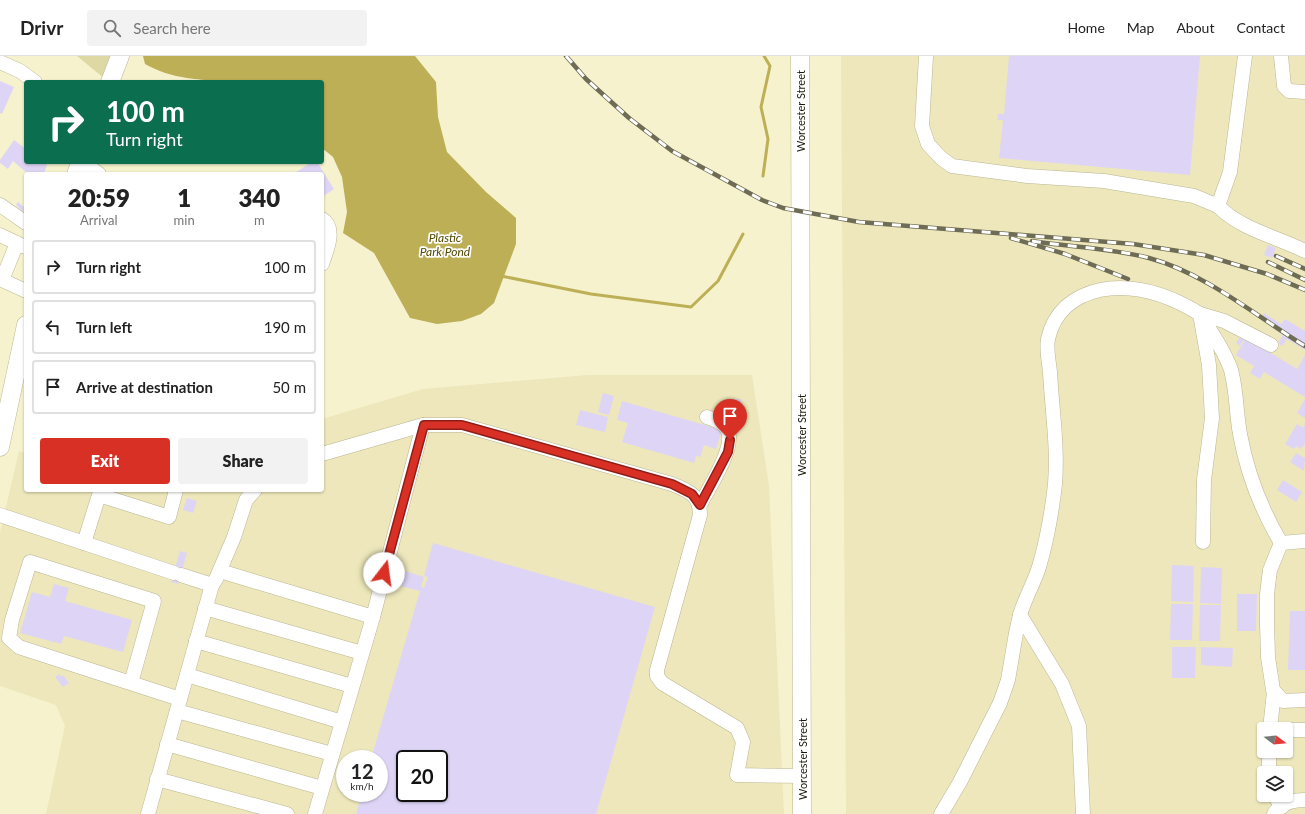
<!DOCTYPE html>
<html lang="en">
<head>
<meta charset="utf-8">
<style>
  :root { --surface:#fff; --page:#f2f2f2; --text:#222; --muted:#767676; --line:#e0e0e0; --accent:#d93025 }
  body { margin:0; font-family:Lato,sans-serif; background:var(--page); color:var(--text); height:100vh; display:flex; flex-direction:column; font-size:15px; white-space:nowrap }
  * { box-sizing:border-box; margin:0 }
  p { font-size:13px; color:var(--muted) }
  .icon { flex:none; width:22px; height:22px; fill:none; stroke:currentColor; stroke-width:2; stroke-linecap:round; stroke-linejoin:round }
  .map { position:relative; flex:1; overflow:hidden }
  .side { position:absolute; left:24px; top:116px; width:300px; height:320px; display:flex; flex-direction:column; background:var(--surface); border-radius:4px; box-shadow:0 1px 3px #0004 }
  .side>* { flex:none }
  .guide { position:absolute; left:24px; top:24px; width:300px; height:84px; border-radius:4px; box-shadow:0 1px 3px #0004; background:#0b6e4f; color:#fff; overflow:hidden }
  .needle { width:26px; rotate:106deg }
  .controls { position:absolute; left:1257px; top:666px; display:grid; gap:8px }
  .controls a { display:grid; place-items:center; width:36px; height:36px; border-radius:4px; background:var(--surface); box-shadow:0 1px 3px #0004; font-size:20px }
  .speed { position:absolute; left:336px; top:694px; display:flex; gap:8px; font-size:20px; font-weight:700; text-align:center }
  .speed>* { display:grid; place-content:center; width:52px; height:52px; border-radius:50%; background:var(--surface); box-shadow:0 1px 3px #0004; line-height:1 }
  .speed small { font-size:10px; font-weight:400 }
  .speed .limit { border:2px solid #111; border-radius:6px; background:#fff; color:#111 }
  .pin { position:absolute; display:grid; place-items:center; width:34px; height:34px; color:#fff; margin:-41px -17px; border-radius:50% 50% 50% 0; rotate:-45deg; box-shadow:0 0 4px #0007 }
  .pin .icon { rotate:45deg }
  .me { position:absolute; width:44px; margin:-22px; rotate:15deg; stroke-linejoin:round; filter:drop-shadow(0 0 3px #0008) }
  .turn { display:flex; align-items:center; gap:14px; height:84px; padding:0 16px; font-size:18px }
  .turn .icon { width:52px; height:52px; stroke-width:2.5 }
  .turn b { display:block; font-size:28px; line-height:34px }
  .eta { display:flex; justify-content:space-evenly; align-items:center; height:68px; text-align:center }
  .eta b { font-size:24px; font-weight:800; line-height:28px }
  .cta { display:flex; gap:8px; margin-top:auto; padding:8px 16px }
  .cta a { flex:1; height:46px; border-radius:4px; background:var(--accent); color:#fff; font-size:16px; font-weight:800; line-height:46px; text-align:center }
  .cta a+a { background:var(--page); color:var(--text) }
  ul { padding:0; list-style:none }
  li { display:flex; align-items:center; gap:12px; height:54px; margin:0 8px 6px; padding:0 8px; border:2px solid var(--line); border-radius:4px }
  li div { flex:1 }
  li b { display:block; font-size:15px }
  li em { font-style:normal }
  header { display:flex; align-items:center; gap:24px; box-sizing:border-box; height:56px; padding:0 20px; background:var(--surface); border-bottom:1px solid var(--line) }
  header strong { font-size:19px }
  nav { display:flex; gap:22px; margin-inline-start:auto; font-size:14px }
  .search { width:280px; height:36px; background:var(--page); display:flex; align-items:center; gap:10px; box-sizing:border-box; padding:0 14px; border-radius:4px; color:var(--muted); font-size:15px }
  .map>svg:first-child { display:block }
  .built { fill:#ede7bb; fill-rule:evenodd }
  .green { fill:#ded8a4 }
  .water { fill:#bcaf56 }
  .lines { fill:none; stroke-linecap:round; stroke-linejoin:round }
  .stream { stroke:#bcaf56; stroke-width:3 }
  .building { fill:#ded5f6; fill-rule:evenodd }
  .minor-casing { stroke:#bab693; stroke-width:15 }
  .major-casing { stroke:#bab693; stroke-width:19 }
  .minor { stroke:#fff; stroke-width:14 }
  .major { stroke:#fff; stroke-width:18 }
  .rail-casing { stroke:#6e6c55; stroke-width:4.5 }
  .rail { stroke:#fff; stroke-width:3; stroke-dasharray:9; stroke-linecap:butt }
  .route-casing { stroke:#8d1f18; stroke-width:10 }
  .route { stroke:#d93025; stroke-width:7 }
  .labels { text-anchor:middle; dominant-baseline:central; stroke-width:3.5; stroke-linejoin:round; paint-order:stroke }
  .street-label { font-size:11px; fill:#1a190b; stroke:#fff }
  .water-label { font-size:12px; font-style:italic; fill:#514800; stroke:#fff }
</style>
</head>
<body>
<header>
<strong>Drivr</strong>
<div class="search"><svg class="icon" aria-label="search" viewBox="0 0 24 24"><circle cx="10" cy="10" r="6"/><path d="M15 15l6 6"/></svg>Search here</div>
<nav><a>Home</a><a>Map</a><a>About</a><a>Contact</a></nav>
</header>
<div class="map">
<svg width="1305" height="758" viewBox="0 0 1305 758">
  <rect width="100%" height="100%" fill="#f6f2cd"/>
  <!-- built -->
  <g class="built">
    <path d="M 841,0 L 1305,0 L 1305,758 L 846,758 ZM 1264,673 L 1286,673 L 1286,695 L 1264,695 ZM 1264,717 L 1286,717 L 1286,739 L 1264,739 Z"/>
    <path d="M 587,319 L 752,319 L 769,430 L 784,758 L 46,758 L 65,670 L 56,649 L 0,630 L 0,477 L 19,395 L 26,397 L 26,434 L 322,434 L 322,363 L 423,333 ZM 345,703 L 379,703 L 379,737 L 345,737 ZM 405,703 L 439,703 L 439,737 L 405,737 Z"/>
  </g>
  <!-- green -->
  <polygon class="green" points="77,0 117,0 105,23"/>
  <!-- water -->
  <path class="water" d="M 143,0 L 415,0 L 436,26 L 438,61 L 447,96 L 486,136 L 516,162 L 516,188 L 494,247 L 481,258 L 462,265 L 437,268 L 410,262 L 374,197 L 343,177 L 347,156 L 342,121 L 333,101 L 322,92 L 322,26 L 216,26 C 206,23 197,24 187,22 C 173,20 157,15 145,8 Z"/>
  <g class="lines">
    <!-- stream -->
    <g class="stream">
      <polyline points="763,120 768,83 761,51 770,10 764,0"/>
      <polyline points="501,220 591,238 691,251 718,225 743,178"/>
    </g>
  </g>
  <!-- building -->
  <g class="building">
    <polygon points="1009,0 1200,0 1190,119 999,102 1003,64 997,64 998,58 1004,58"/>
    <polygon points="0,25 14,31 2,58 0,57"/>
    <polygon points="14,84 26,93 26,106 43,106 47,109 44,118 28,118 13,105 8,113 0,107 0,104"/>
    <polygon points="312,106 317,106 334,133 322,141 322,118 293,118"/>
    <polygon points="18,146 24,151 26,149 26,159 16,149"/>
    <polygon points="1268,189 1276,192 1272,202 1264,199"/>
    <polygon points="1264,257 1281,268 1285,263 1305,275 1305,294 1287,283 1282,290 1278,287 1283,279 1277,275 1279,272 1262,261"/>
    <polygon points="1240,280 1244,283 1240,290 1236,287"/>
    <polygon points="1246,282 1297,313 1305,299 1305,341 1264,316 1260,323 1250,317 1254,310 1236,299"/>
    <polygon points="603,337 614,340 609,359 598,356"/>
    <polygon points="741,343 743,358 731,359 730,344"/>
    <polygon points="1305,343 1305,362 1297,357"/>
    <polygon points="622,345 722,374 716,393 704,389 700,401 696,400 694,407 622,386 628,367 617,364"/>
    <polygon points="724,345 728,345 730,364 726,365"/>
    <polygon points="580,354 608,361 605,376 576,369"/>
    <polygon points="1297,368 1303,372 1305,368 1305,387 1301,393 1296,390 1294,393 1285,388"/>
    <polygon points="1296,397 1305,402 1304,415 1290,406"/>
    <polygon points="1283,424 1302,436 1296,446 1277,434"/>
    <polygon points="187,442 197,445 193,457 183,454"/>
    <path d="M 433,487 L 655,551 L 596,758 L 356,758 L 362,737 L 379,737 L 379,703 L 371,703 L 420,535 L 401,530 L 405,515 L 424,521 L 421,531 L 424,532 L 428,521 L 424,520 ZM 405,703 L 439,703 L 439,737 L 405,737 Z"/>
    <polygon points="180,495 187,497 178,528 171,526"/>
    <polygon points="1172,509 1194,510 1193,546 1171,545"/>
    <polygon points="1201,511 1222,512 1221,548 1200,547"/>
    <polygon points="54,528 69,532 65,545 132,564 123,596 64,580 61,588 20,577 32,536 50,541"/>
    <polygon points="1237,538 1257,538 1256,575 1237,575"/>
    <polygon points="1171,548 1193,548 1192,584 1170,584"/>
    <polygon points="1200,549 1221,549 1220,585 1199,585"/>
    <polygon points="1290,555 1305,555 1305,614 1288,614"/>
    <polygon points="1172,591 1196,591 1195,622 1172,622"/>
    <polygon points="1201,591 1233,592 1232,611 1201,609"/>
    <polygon points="59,618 61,621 63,619 69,627 63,631 55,621"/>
  </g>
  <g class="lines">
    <defs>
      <g id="minor">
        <polyline points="926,0 922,70 928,88 941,102 952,110 1027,120 1104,125 1194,140 1218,150 1230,116 1245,0"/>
        <polyline points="1281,0 1284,30 1289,35 1305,36"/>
        <polyline points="0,6 20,15 35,26"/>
        <polyline points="82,106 99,118"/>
        <polyline points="0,149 26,167"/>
        <path d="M 1218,150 C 1242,174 1275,180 1305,195"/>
        <path d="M 322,163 C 337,172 326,196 322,208"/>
        <polyline points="0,179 25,191"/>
        <polyline points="17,187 2,224 26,235"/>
        <path d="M 1271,289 L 1224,265 L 1200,258 C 1210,275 1225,295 1231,314 C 1237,336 1236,357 1240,378 C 1247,417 1261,453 1281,487 L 1270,514 L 1267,538 L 1267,567 L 1268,601 L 1273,634 L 1283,645 L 1305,644"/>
        <path d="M 322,398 L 423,369 L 462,369 L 672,428 C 689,435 700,439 700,459 L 657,614 L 657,620 L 662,627 L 737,672 L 743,686 L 737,719 L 802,720"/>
        <path d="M 700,449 C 708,433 737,390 727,373 C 723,366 714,364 707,361"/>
        <polyline points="0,459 174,517"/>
        <polyline points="84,487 99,439 169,461 176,434"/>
        <polyline points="1281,487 1305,485"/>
        <polyline points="220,515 373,561 315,758"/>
        <polyline points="181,519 212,529 216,523 234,481 246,444 255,434"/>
        <polyline points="205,552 362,597"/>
        <polyline points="373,561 423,369"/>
        <polyline points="196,585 352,630"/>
        <polyline points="187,619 342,666"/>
        <polyline points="131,627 154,545 30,506 12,564 9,582 19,591 180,643"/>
        <polyline points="177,655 332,698"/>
        <polyline points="1270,673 1274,636"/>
        <polyline points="1286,674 1305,674"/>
        <polyline points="167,688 322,732"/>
        <polyline points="1269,717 1269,695"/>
        <polyline points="157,723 287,758"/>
        <polyline points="1274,739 1282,751"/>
        <polyline points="148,758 212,529"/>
        <polyline points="941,758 960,726 1000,647 1008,624 1016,577 1020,559"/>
        <path d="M 1083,758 L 1079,670 L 1062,628 L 1020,559 C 1025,542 1034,527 1039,511 C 1047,484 1052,455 1055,428 C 1058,390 1052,354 1050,316 C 1049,306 1046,293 1048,283 C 1054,256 1073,240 1100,234 C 1136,227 1169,239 1200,258 L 1209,309 L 1212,362 L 1204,424 L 1203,486"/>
        <path d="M 1274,758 C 1280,747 1294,744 1305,744"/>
      </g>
      <g id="major">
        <polyline points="800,0 802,758"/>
        <polyline points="110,26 120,0"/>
        <polyline points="76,118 81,106"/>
        <polyline points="0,391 26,269"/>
      </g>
    </defs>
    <!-- minor casing -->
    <use href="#minor" class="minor-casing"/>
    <!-- major casing -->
    <use href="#major" class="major-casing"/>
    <!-- minor -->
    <use href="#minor" class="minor"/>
    <!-- major -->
    <use href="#major" class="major"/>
    <defs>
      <g id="rail">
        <polyline points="566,0 586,23 629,62 672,95 762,144 783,152 859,166 1133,188 1204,199 1267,218 1305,234"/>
        <polyline points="1011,182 1065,198 1128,223"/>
        <path d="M 1032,185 C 1070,191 1111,192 1149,202 C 1205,217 1256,260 1305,290"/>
        <polyline points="1276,200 1305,213"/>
        <polyline points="1268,206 1305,224"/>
      </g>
    </defs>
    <!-- rail casing -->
    <use href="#rail" class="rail-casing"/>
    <!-- rail -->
    <use href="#rail" class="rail"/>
  </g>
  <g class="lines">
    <defs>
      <polyline id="route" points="384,517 424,369 462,369 672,428 692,438 700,449 728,396 730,384"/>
    </defs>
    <!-- route casing -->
    <use href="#route" class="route-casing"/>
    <!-- route -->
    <use href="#route" class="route"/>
  </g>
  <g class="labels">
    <!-- street labels -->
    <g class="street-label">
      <text transform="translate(800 55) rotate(-90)">Worcester Street</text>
      <text transform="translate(801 379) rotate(-90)">Worcester Street</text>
      <text transform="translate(802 703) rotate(-90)">Worcester Street</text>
    </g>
    <!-- water labels -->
    <g class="water-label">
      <text x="445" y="181">Plastic<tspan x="445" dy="14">Park Pond</tspan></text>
    </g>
  </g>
</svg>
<div class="controls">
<a><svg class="needle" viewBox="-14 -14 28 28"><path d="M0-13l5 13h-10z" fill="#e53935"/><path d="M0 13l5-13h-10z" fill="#767676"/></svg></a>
<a><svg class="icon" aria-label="layers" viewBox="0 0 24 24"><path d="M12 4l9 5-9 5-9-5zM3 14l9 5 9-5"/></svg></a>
</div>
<div class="speed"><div>12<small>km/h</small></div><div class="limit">20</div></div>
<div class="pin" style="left:730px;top:384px;background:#d93025"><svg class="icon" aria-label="arrive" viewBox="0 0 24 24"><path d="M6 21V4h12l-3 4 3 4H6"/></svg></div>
<svg class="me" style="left:384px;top:517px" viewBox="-20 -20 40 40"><circle r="19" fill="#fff"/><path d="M0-13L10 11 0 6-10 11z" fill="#d93025"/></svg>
<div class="guide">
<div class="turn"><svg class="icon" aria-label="right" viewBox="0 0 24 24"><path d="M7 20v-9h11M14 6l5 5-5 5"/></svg><div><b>100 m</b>Turn right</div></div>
</div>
<section class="side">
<div class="eta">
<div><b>20:59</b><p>Arrival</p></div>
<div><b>1</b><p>min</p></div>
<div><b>340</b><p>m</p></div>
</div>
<ul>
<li><svg class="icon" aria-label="right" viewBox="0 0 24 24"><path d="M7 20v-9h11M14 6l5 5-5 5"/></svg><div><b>Turn right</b></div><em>100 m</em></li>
<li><svg class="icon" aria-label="left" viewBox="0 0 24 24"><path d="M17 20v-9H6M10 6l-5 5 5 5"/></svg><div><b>Turn left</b></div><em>190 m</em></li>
<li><svg class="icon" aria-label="arrive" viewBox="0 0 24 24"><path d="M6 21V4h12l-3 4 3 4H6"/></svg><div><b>Arrive at destination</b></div><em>50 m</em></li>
</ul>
<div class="cta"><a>Exit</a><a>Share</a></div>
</section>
</div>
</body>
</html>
